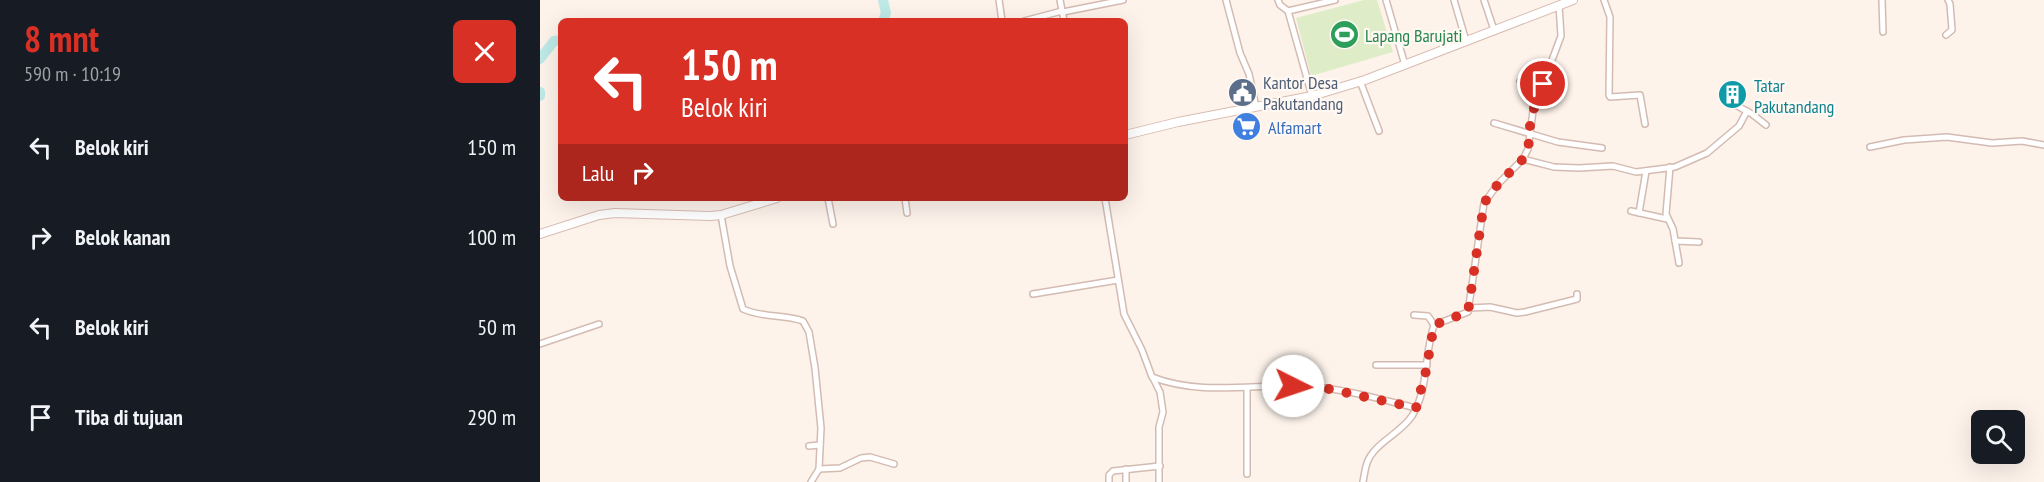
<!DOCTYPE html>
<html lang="id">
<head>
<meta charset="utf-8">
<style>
  :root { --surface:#171b24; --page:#20242c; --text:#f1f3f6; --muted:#9ea1a6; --accent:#d93025 }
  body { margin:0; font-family:"PT Sans Narrow",sans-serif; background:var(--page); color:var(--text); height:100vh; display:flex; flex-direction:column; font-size:22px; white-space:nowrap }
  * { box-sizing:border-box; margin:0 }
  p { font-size:20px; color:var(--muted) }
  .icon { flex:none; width:33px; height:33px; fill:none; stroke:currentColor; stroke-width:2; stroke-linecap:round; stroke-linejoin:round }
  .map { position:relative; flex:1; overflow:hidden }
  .sheet { display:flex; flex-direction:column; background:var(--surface); width:540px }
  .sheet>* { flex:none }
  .guide { position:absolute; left:18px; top:18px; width:570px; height:183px; border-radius:9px; box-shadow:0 6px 24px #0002; background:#d93025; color:#fff; overflow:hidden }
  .buttons { position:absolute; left:1431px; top:410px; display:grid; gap:12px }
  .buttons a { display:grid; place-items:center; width:54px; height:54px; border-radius:9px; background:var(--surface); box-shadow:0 6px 24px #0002; font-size:30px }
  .pin { position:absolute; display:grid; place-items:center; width:51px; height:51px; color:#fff; margin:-26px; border:3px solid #fff; border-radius:50%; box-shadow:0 2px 6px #0007 }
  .me { position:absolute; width:66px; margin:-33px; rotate:94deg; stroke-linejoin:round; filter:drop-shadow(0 0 4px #0008) }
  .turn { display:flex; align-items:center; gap:21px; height:126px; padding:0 24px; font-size:27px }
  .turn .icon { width:78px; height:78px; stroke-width:2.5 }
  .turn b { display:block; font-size:42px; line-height:51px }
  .then { display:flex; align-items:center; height:57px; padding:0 24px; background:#0003; gap:12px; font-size:22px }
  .round { display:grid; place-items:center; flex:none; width:63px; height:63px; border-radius:9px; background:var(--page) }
  .headline { display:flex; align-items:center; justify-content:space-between; height:102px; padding:0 24px }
  h1 { font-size:36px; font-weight:700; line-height:45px; color:var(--accent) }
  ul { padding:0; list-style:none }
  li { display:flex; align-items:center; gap:18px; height:90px; padding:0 24px }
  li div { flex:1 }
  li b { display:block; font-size:22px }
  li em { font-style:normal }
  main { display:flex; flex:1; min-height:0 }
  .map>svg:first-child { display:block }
  .green { fill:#deedc8 }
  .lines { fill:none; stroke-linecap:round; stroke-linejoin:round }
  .river { stroke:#bee9e7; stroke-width:10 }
  .minor-casing { stroke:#d4bbb2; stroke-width:8 }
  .secondary-casing { stroke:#d9bcb2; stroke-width:10 }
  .minor { stroke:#fff; stroke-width:5 }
  .secondary { stroke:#fff; stroke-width:8 }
  .route { stroke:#d93025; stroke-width:10; stroke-dasharray:0 18 }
  .labels { text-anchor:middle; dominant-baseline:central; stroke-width:4.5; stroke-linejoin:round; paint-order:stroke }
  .leisure-label { font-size:18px; fill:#27864d; stroke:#fff8f3; text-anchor:start }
  .service-label { font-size:18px; fill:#4e5e75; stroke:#fff8f3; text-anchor:start }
  .culture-label { font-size:18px; fill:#0d838f; stroke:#fff8f3; text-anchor:start }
  .shop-label { font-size:18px; fill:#366cbe; stroke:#fff8f3; text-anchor:start }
</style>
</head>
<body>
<main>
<section class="sheet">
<div class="headline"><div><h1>8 mnt</h1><p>590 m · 10:19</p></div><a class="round" style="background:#d93025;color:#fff"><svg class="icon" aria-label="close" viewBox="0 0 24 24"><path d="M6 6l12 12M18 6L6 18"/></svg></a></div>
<ul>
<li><svg class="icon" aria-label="left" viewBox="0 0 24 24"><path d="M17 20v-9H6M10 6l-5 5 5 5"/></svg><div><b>Belok kiri</b></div><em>150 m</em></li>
<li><svg class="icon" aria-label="right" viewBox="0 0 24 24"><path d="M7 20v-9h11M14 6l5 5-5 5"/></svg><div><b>Belok kanan</b></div><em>100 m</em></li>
<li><svg class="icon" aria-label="left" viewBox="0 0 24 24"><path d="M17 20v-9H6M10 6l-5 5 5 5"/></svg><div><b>Belok kiri</b></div><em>50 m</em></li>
<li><svg class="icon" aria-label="arrive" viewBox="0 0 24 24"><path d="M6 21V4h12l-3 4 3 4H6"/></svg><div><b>Tiba di tujuan</b></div><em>290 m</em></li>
</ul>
</section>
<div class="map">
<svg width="1504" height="482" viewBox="0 0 1504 482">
  <rect width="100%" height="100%" fill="#fdf3eb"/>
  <!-- green -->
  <polygon class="green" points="824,0 837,0 853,52 771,76 756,18"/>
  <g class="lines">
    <!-- river -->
    <g class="river">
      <polyline points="343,0 346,13 343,21"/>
      <polyline points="0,59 14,41 21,40"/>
      <polyline points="0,92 0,96"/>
    </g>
    <defs>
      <g id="minor">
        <polyline points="459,0 462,21"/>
        <polyline points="520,0 524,21"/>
        <polyline points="686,0 700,53 709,74 716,107"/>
        <polyline points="738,0 740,5 748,11 795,0"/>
        <polyline points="846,0 865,65"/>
        <polyline points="914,0 926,41"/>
        <polyline points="944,0 954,30"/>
        <polyline points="1064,0 1070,17 1069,95 1070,97 1100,95 1105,124"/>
        <polyline points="1342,0 1343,32"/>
        <polyline points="748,11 772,96"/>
        <polyline points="523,12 583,0"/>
        <polyline points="484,21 522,11"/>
        <polyline points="1406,35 1412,30 1410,4 1408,0"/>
        <polyline points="820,81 839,131"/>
        <polyline points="980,81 985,85 1003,84"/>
        <polyline points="1190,102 1212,114 1226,125"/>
        <polyline points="954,123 1018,142 1062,148"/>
        <polyline points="1330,147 1364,140 1407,137 1452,143 1482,141 1504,145"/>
        <polyline points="983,159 1014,167 1039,168 1073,166 1096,172 1135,167 1167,153 1199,126 1207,111"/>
        <polyline points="1130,167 1126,214 1133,229 1139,263"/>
        <polyline points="288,198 293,224"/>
        <polyline points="365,198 367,213"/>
        <path d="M 565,198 L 584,314 L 602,350 L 612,377 C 661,396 713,384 763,386 C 801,388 840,399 876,408"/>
        <polyline points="1091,211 1127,219"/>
        <polyline points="1099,213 1106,171"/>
        <path d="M 181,215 L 190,266 L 203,309 C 222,318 243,314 263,321 L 269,332 L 275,368 L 281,428 L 279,469 L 271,482"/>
        <polyline points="1135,241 1159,242"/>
        <polyline points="493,294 578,280"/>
        <polyline points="930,308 950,307 977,313 985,312 1037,299 1037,294"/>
        <polyline points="874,315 888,316 894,325"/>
        <polyline points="0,344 59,324"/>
        <polyline points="836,365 887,365"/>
        <polyline points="613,378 620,392 623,412 619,427 619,482"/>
        <polyline points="707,388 707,474"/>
        <polyline points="269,446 280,445"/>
        <polyline points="279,469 300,468 321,458 330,457 354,464"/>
        <polyline points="586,469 586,482"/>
        <polyline points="569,481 569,475 573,471 620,466"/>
        <path d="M 823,482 C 824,476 825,469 827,463 C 834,443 860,434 872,416 C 889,389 884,354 894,325 L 928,312 L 944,203 L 958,184 L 983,159 L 988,149 L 993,111 L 1021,36 L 1019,5"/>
      </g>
      <g id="secondary">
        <polyline points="585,135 638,122 772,96 825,80 1033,0"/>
        <polyline points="0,234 59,215 75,213 170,216 181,215 237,198"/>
      </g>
    </defs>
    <!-- minor casing -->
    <use href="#minor" class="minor-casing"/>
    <!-- secondary casing -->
    <use href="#secondary" class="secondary-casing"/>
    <!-- minor -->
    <use href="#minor" class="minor"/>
    <!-- secondary -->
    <use href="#secondary" class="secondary"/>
  </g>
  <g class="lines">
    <!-- route -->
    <polyline class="route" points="753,386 789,389 876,408 886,371 894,325 928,312 944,203 958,184 983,159 990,140 990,124 993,111 1003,84"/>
  </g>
  <!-- icons -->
  <defs>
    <symbol id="stadium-disc" viewBox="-11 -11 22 22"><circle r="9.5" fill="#2e9e5b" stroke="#fff8f3"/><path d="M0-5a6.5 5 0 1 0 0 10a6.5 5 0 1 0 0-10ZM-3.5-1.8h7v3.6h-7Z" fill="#fff"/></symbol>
    <symbol id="civic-disc" viewBox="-11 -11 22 22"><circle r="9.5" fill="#5c6f8a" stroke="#fff8f3"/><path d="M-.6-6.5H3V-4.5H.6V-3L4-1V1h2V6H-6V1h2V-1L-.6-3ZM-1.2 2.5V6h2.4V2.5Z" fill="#fff"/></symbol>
    <symbol id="building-disc" viewBox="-11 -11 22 22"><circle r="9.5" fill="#0f9aa8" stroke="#fff8f3"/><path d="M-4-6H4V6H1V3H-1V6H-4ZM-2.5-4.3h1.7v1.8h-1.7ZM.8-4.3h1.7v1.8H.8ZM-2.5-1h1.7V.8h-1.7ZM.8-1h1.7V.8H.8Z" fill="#fff"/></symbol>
    <symbol id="supermarket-disc" viewBox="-11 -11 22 22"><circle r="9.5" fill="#3f7fe0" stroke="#fff8f3"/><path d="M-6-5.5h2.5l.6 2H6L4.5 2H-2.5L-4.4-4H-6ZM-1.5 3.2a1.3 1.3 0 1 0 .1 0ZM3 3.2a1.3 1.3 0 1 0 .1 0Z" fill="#fff"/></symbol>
  </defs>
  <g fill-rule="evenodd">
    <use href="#stadium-disc" x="788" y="18" width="33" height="33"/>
    <use href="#civic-disc" x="686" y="76" width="33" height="33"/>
    <use href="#building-disc" x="1176" y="78" width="33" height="33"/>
    <use href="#supermarket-disc" x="690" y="110" width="33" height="33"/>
  </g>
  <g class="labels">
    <!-- leisure labels -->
    <g class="leisure-label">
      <text x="825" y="35">Lapang Barujati</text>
    </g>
    <!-- service labels -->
    <g class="service-label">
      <text x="723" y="82">Kantor Desa<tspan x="723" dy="21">Pakutandang</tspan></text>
    </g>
    <!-- culture labels -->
    <g class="culture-label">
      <text x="1214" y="85">Tatar<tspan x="1214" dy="21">Pakutandang</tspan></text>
    </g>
    <!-- shop labels -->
    <g class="shop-label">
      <text x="728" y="127">Alfamart</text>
    </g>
  </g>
</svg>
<div class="buttons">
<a><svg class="icon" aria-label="search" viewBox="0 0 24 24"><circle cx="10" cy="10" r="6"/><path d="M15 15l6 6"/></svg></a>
</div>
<div class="pin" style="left:1003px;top:84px;background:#d93025"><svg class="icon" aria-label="arrive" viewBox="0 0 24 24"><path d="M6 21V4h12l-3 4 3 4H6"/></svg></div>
<svg class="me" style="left:753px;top:386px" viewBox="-20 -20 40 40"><circle r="19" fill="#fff"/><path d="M0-13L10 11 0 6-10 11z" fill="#d93025"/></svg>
<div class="guide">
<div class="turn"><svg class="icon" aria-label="left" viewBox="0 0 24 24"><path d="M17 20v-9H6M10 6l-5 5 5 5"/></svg><div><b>150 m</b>Belok kiri</div></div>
<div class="then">Lalu<svg class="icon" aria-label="right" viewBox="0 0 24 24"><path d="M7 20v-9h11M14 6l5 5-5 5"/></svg></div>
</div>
</div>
</main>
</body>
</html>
